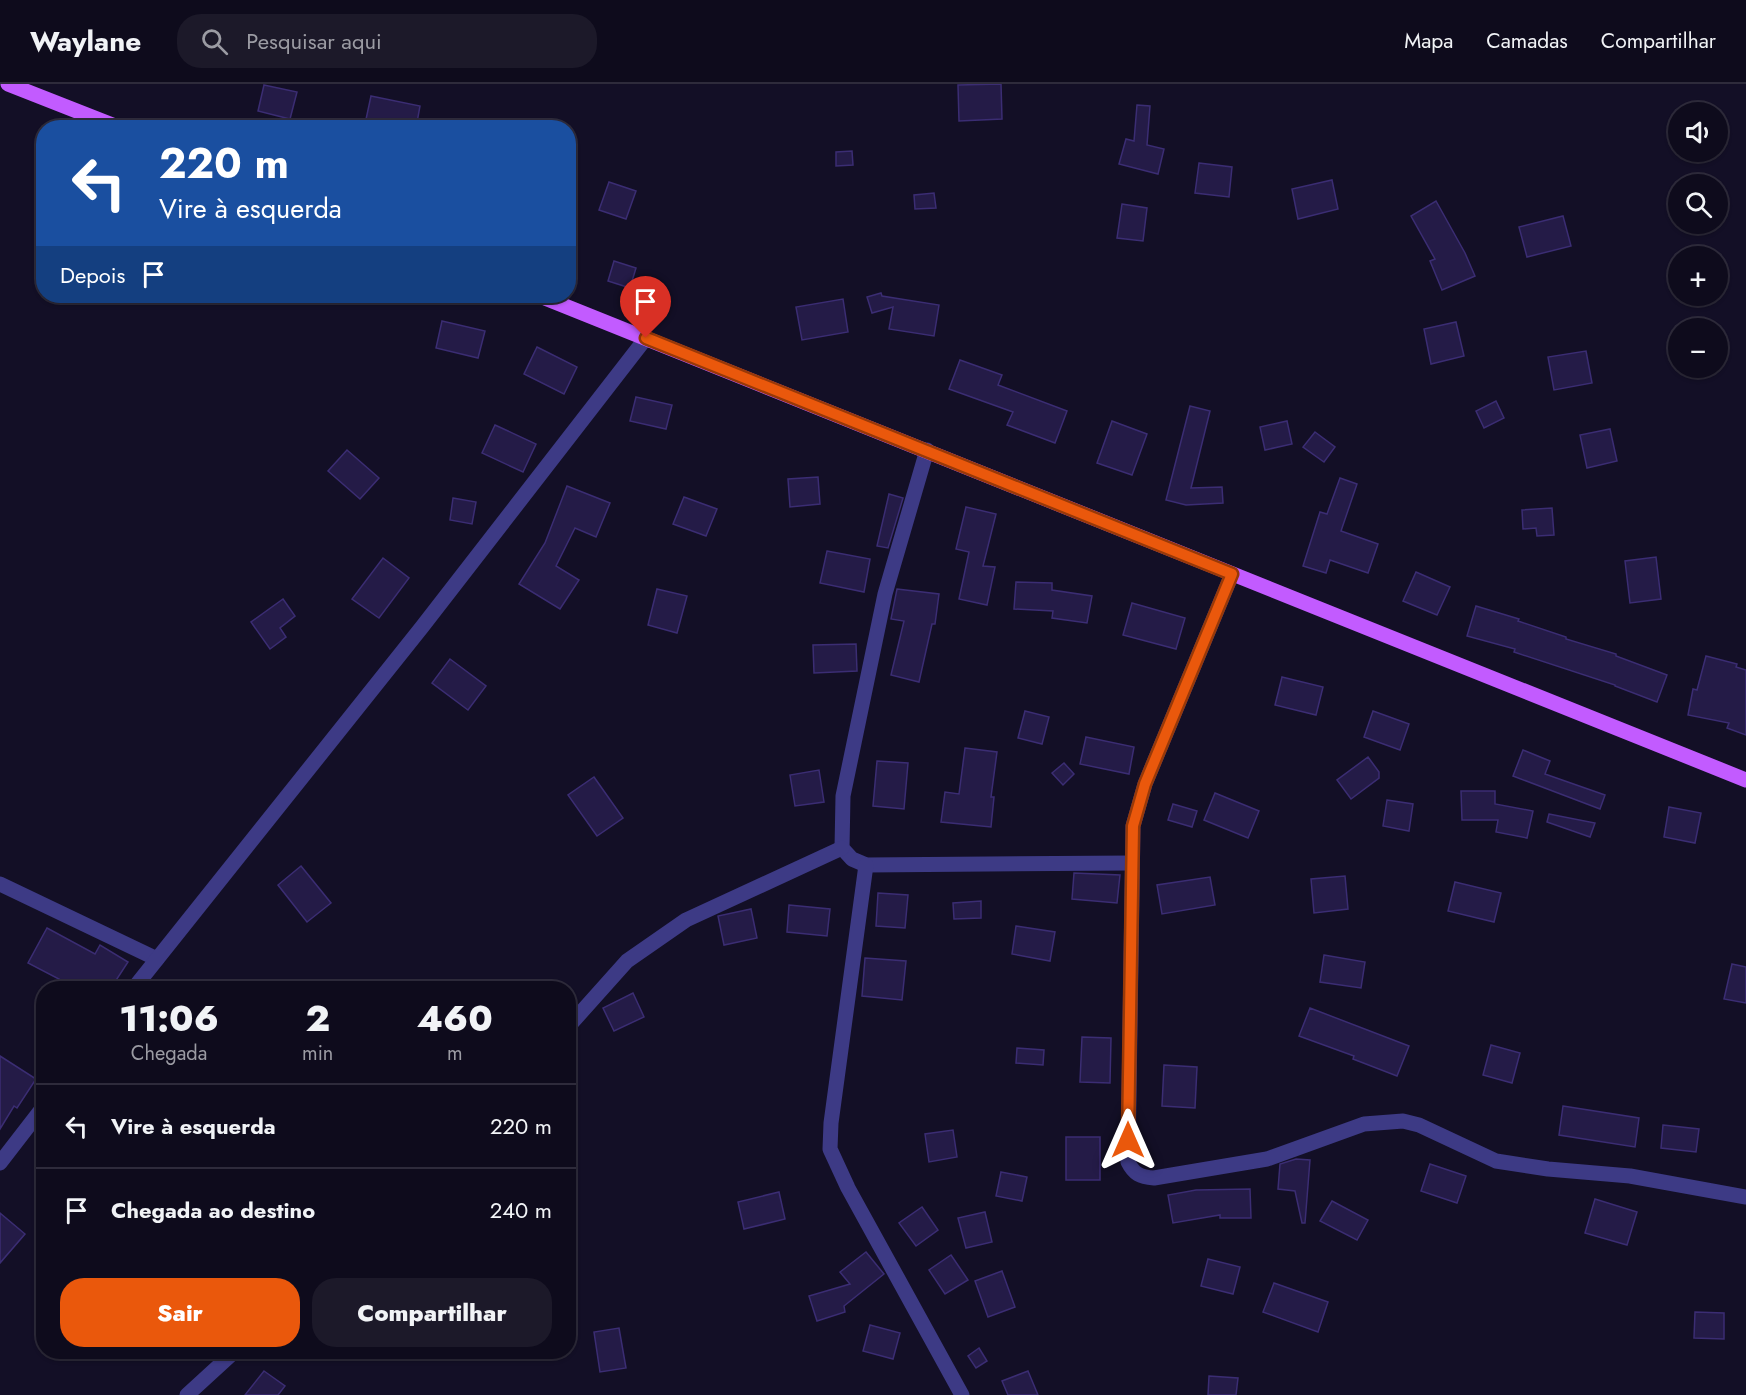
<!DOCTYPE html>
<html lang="pt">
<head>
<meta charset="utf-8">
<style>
  :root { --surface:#0e0b1c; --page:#1c1929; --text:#f1f3f6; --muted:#9b9ba3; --line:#2e2b3b; --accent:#ea580c }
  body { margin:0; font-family:Jost,sans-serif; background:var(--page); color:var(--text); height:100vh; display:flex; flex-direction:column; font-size:22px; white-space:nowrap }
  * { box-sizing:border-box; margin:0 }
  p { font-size:20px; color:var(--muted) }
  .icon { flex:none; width:33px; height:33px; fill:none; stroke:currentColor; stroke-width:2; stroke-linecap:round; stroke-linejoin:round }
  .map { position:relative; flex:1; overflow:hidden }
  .panel { position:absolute; left:36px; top:897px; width:540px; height:378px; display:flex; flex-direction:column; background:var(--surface); border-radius:24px; box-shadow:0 2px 4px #0004,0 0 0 2px var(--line) }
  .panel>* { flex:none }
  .banner { position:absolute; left:36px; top:36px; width:540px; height:183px; border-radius:24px; box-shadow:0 2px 4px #0004,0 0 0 2px var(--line); background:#1a4fa0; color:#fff; overflow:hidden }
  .buttons { position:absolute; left:1668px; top:18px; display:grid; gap:12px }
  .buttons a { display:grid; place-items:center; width:60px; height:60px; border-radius:50%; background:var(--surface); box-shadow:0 2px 4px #0004,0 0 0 2px var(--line); font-size:30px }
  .pin { position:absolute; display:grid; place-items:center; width:51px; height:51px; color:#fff; margin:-62px -26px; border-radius:50% 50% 50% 0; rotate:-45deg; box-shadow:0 0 6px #0007 }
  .pin .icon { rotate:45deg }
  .me { position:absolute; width:66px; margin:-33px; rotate:0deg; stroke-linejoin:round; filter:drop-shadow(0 0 4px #0008) }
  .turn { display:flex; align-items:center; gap:21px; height:126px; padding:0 24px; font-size:27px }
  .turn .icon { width:78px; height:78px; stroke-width:2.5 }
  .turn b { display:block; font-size:42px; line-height:51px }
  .then { display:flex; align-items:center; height:57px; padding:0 24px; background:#0003; gap:12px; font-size:22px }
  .eta { display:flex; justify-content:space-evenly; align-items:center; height:102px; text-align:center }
  .eta b { font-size:36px; font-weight:800; line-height:42px }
  .action { display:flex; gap:12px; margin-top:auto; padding:12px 24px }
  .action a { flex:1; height:69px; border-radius:24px; background:var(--accent); color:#fff; font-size:24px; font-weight:800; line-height:69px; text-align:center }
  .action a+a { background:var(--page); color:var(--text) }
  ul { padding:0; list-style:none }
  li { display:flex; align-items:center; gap:18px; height:84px; padding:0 24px; border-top:2px solid var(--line) }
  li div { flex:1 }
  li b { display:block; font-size:22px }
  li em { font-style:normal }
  header { display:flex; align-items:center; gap:36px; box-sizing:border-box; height:84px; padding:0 30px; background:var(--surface); border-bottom:2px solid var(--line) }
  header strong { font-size:28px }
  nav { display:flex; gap:33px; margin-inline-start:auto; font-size:21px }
  .search { width:420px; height:54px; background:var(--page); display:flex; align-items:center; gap:15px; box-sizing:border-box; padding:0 21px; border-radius:24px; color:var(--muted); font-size:22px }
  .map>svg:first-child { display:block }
  .building { fill:#241b47; stroke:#3b2d73; stroke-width:1.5 }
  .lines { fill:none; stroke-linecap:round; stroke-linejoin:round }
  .street { stroke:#3d3a85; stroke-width:15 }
  .primary { stroke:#c25bff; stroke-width:15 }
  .route-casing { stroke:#983908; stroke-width:15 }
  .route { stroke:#ea580c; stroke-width:10 }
</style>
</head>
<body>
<header>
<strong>Waylane</strong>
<div class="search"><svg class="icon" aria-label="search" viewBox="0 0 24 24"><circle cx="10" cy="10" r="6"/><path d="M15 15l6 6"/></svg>Pesquisar aqui</div>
<nav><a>Mapa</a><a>Camadas</a><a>Compartilhar</a></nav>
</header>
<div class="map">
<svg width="1746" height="1311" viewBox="0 0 1746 1311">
  <rect width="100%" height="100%" fill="#130f26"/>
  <!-- building -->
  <g class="building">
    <polygon points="1001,0 1002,35 959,37 958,1"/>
    <polygon points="264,1 297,8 290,35 258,27"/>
    <polygon points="371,12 420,22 416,44 383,44 365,40"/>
    <polygon points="1137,21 1150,22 1147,61 1164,65 1158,90 1119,80 1126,55 1134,57"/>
    <polygon points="852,67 853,81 836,82 836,68"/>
    <polygon points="1199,79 1232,83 1229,113 1195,109"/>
    <polygon points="1332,96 1338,125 1298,135 1292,105"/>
    <polygon points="609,98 636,107 626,135 599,126"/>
    <polygon points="934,109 936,124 915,125 914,111"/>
    <polygon points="1436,117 1465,169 1475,192 1442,206 1430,177 1435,175 1411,132"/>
    <polygon points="1122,120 1147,124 1143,157 1117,154"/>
    <polygon points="1563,132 1571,162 1527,173 1519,143"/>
    <polygon points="614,177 636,184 630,204 608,197"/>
    <polygon points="881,209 882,212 939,221 934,252 889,245 893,223 872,229 867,213"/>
    <polygon points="843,215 848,248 802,256 796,223"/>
    <polygon points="442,237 485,247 478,274 436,264"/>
    <polygon points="1456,238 1464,272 1431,280 1424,245"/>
    <polygon points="537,263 577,283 564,310 524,290"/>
    <polygon points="1586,267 1592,299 1554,306 1548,273"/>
    <polygon points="960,276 1002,291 998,301 1067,327 1055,359 1007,341 1013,328 949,305"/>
    <polygon points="636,313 672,321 666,345 630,337"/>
    <polygon points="1496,317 1504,334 1484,344 1476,327"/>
    <polygon points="1190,322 1210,327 1191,404 1222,403 1223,419 1186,421 1166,416"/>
    <polygon points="1112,337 1147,350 1132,391 1097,379"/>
    <polygon points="1287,337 1292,360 1265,366 1260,343"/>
    <polygon points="495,341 536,360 523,388 482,369"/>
    <polygon points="1610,345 1617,377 1587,384 1580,351"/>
    <polygon points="1315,348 1335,363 1324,378 1303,363"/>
    <polygon points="347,366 379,394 360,415 328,387"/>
    <polygon points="818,393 820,420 790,423 788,395"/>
    <polygon points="1340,394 1357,400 1341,447 1378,460 1368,489 1330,476 1326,489 1303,482 1320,428 1327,430"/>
    <polygon points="567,402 610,419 596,453 575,444 556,482 579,496 560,525 519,500 545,459"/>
    <polygon points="889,410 903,414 888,464 877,462"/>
    <polygon points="684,413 717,425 706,452 673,440"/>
    <polygon points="453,414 476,418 472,440 450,436"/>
    <polygon points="966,423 996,430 983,482 995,483 987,521 959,515 969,468 956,465"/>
    <polygon points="1552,424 1554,451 1537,452 1536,444 1523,445 1522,426"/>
    <polygon points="827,467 870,475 864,508 820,499"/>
    <polygon points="1656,473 1661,515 1630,519 1625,477"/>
    <polygon points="383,474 409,494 379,534 352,515"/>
    <polygon points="1416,488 1450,503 1437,531 1403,517"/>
    <polygon points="1016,498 1052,499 1052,506 1092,512 1087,539 1052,534 1053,527 1014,525"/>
    <polygon points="657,505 687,512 677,549 648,541"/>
    <polygon points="897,505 939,510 935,540 932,540 919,598 891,591 904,537 891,535"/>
    <polygon points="283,515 295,532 280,544 286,553 270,565 251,538"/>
    <polygon points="1132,519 1185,534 1176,565 1123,551"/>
    <polygon points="1476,522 1519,535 1518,537 1566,553 1566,555 1616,570 1616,572 1667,591 1657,618 1615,602 1615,601 1514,568 1515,565 1467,552"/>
    <polygon points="856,560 857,587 814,589 813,561"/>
    <polygon points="1706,572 1737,580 1736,583 1746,586 1746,651 1727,644 1729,639 1688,631 1693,605 1697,606"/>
    <polygon points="450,575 486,602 468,626 432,599"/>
    <polygon points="1282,593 1323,603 1316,631 1275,621"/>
    <polygon points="1025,627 1049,633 1042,660 1018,654"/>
    <polygon points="1373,627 1409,640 1400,666 1364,653"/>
    <polygon points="1086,653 1134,663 1129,690 1080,680"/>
    <polygon points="965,664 997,668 991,713 994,713 991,743 941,738 945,708 959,710"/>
    <polygon points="1523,666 1550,677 1545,690 1605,711 1600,725 1513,692"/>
    <polygon points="1368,673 1379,688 1379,694 1351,715 1337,696"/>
    <polygon points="877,677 908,679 904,725 873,722"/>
    <polygon points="1064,679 1074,690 1063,701 1052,689"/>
    <polygon points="819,686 824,718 795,722 790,691"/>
    <polygon points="594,693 623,734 597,752 568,711"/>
    <polygon points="1461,707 1495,707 1495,720 1533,727 1527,754 1496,748 1498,736 1462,736"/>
    <polygon points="1215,709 1259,727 1248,754 1204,736"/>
    <polygon points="1387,716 1413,720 1409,747 1383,742"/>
    <polygon points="1173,720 1197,727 1192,743 1168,736"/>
    <polygon points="1669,723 1701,729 1695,759 1664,753"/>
    <polygon points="1549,730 1595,739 1590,753 1547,738"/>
    <polygon points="301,782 331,819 307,838 278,801"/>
    <polygon points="1074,789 1120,791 1117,819 1072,815"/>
    <polygon points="1345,792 1348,825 1314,829 1311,795"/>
    <polygon points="1210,793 1215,821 1162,830 1157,801"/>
    <polygon points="1455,798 1501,809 1494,838 1448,827"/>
    <polygon points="878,809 908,811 905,844 876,842"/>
    <polygon points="981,817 981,834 954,835 953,819"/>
    <polygon points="789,821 830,825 827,852 787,848"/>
    <polygon points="751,825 757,854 724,861 718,832"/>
    <polygon points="1016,842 1055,848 1050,877 1012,870"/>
    <polygon points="47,844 95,870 100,861 128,878 111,904 76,904 28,879"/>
    <polygon points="1324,871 1365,878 1361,904 1320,898"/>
    <polygon points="865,874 906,877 902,916 862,912"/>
    <polygon points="1732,880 1746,883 1746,919 1724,915"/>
    <polygon points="633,909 644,933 614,947 603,924"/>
    <polygon points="1310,924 1409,962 1397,992 1353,975 1354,972 1299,952"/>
    <polygon points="1082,953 1111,954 1110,999 1080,998"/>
    <polygon points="1491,961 1520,969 1512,999 1483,991"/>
    <polygon points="1017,964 1044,966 1043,981 1016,979"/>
    <polygon points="0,972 36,995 17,1024 14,1022 0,1045"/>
    <polygon points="1164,981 1197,983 1195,1024 1162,1022"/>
    <polygon points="1563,1022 1639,1034 1635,1063 1559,1051"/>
    <polygon points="1663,1041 1699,1045 1696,1068 1661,1064"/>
    <polygon points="953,1046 957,1073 929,1078 925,1050"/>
    <rect x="1066" y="1053" width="34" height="43"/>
    <polygon points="1296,1075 1310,1076 1305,1139 1302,1139 1295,1107 1278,1105 1280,1080"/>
    <polygon points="1430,1080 1466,1092 1457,1119 1421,1107"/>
    <polygon points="1001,1088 1027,1093 1022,1117 996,1112"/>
    <polygon points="1250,1105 1251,1134 1220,1134 1220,1131 1173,1139 1168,1111 1196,1106"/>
    <polygon points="779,1108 785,1135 744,1145 738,1118"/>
    <polygon points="1595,1115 1637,1128 1627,1161 1585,1149"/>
    <polygon points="1332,1117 1368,1136 1357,1156 1320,1137"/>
    <polygon points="922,1123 938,1146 916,1162 899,1139"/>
    <polygon points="985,1128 992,1158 966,1164 958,1134"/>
    <polygon points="0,1129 25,1150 0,1179"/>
    <polygon points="866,1168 884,1190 844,1222 845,1228 817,1237 809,1212 850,1200 840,1188"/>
    <polygon points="951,1171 968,1196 945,1210 929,1186"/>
    <polygon points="1208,1175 1240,1183 1233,1210 1201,1202"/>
    <polygon points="1002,1187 1015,1223 988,1233 975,1197"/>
    <polygon points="1274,1199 1328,1218 1318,1248 1263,1228"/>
    <polygon points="1695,1228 1724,1229 1724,1255 1694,1254"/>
    <polygon points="870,1241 900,1249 893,1275 863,1267"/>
    <polygon points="619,1244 626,1284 600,1288 594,1248"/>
    <polygon points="979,1264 987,1277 976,1284 968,1272"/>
    <polygon points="264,1287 285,1302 278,1311 245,1311"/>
    <polygon points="1028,1287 1038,1311 1008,1311 1002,1297"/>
    <polygon points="1209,1292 1238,1294 1236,1311 1208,1311"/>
  </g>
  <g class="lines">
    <!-- street -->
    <g class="street">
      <polyline points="927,366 885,510 843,712 842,764 852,775 866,781 1132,779"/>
      <path d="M 1232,490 L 1145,700 L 1133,742 L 1128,1078 C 1134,1090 1140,1093 1154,1094 L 1267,1075 L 1364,1040 L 1403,1037 L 1419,1041 L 1496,1077 L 1548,1085 L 1630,1092 L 1746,1113"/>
      <polyline points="866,781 831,1039 830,1065 848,1104 962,1311"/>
      <polyline points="0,800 157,875"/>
      <polyline points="134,904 422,543 646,254"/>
      <polyline points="568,943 627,877 686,836 842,764"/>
      <polyline points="0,1079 44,1022"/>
      <polyline points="187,1311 234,1268"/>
    </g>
    <!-- primary -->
    <g class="primary">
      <polyline points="8,0 120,44"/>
      <polyline points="540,212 1746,696"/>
    </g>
  </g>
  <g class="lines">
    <defs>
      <polyline id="route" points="646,254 1232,490 1145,700 1133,742 1128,1056"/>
    </defs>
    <!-- route casing -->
    <use href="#route" class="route-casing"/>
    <!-- route -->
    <use href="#route" class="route"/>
  </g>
</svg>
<div class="buttons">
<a><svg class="icon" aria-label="sound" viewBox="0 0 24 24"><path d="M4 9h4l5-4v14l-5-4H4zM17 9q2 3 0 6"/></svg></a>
<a><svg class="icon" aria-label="search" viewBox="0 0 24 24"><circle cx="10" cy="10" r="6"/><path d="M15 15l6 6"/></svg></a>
<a>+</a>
<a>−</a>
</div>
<div class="pin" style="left:646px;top:254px;background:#d93025"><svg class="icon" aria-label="arrive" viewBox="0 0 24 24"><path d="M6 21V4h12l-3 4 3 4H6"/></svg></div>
<svg class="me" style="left:1128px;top:1056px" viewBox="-20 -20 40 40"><path d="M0-17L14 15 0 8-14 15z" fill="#ea580c" stroke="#fff" stroke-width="4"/></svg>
<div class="banner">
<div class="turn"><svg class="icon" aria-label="left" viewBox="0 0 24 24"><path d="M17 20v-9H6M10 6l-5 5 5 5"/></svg><div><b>220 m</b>Vire à esquerda</div></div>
<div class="then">Depois<svg class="icon" aria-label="arrive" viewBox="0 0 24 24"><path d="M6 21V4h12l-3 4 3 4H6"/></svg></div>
</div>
<section class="panel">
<div class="eta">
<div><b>11:06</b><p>Chegada</p></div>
<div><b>2</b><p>min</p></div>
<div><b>460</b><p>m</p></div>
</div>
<ul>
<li><svg class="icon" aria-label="left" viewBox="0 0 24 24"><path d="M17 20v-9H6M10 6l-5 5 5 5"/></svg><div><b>Vire à esquerda</b></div><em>220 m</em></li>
<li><svg class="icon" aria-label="arrive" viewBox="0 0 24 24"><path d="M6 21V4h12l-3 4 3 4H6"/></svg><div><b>Chegada ao destino</b></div><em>240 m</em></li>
</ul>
<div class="action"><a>Sair</a><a>Compartilhar</a></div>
</section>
</div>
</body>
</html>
